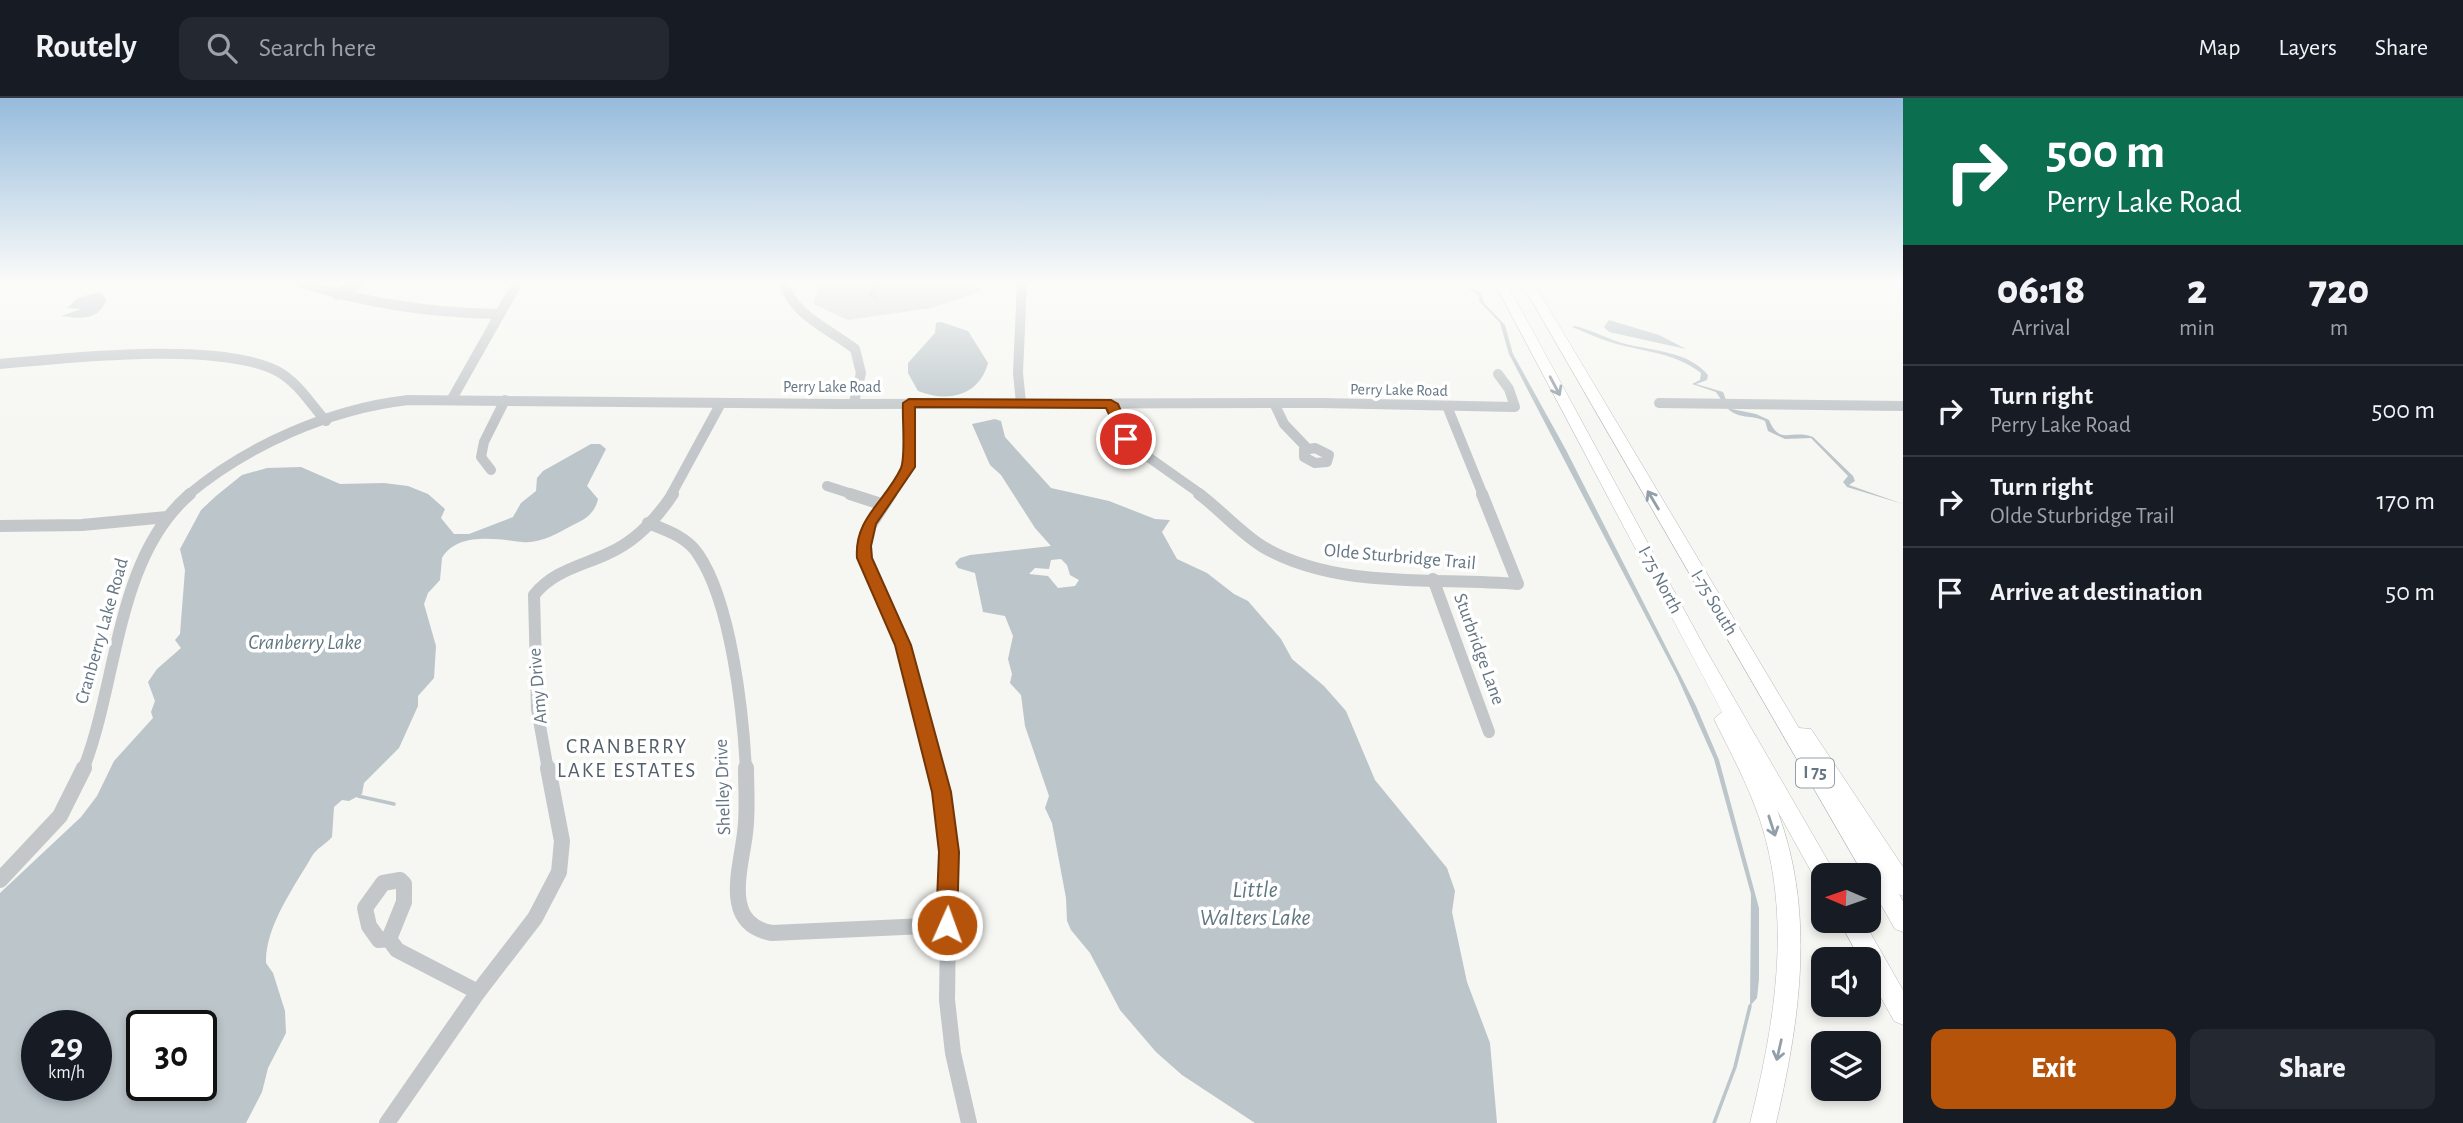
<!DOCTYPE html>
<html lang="en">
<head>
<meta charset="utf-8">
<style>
  :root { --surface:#171b24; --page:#242831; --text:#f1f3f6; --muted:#9ea1a6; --line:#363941; --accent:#b45309 }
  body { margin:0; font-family:"Alegreya Sans",sans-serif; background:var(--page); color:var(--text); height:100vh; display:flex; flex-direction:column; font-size:26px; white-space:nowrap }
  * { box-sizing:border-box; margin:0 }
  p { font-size:23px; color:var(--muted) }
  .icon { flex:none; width:38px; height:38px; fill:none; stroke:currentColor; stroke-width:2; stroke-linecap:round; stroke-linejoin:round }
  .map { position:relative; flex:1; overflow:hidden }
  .drawer { display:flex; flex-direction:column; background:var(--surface); width:560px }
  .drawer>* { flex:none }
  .banner { background:#0b6e4f; color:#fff; overflow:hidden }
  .needle { width:46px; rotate:272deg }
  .tools { position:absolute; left:1811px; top:765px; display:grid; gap:14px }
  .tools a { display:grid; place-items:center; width:70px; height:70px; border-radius:14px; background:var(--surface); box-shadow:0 4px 10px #0003; font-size:35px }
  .speed { position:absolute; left:21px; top:912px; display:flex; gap:14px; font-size:35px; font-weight:700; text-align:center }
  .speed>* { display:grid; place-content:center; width:91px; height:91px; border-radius:50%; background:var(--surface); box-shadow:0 4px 10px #0003; line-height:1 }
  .speed small { font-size:18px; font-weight:400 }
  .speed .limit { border:4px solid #111; border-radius:10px; background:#fff; color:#111 }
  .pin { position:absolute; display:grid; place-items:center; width:60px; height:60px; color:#fff; margin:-30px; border:4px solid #fff; border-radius:50%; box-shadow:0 2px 7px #0007 }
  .me { position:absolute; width:77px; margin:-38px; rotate:2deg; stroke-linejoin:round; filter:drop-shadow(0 0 5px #0008) }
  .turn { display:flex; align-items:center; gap:24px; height:147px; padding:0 28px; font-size:32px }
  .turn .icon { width:91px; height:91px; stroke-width:2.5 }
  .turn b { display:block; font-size:49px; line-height:60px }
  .eta { display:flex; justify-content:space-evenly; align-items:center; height:119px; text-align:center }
  .eta b { font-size:42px; font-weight:800; line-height:49px }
  .button { display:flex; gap:14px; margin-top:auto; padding:14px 28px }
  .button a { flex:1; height:80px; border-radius:14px; background:var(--accent); color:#fff; font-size:28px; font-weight:800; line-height:80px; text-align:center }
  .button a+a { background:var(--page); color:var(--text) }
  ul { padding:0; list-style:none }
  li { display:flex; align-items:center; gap:21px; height:91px; padding:0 28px; border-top:2px solid var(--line) }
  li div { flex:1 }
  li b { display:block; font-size:26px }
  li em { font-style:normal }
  header { display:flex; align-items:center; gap:42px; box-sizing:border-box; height:98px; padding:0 35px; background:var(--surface); border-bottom:2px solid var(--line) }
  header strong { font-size:33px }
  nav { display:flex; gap:38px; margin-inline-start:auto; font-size:24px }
  .search { width:490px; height:63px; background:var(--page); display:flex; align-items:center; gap:18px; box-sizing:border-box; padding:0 24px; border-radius:14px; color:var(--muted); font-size:26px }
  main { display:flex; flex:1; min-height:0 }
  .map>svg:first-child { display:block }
  .green { fill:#d7ddd3 }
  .water { fill:#bbc5ca; fill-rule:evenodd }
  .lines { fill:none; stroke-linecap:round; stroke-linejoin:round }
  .stream-far1 { stroke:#bbc5ca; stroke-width:2 }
  .stream { stroke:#bbc5ca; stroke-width:3.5 }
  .highway-casing { stroke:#b6b9bc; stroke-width:1 }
  .minor-far2 { stroke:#c3c7ca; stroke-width:10 }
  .minor-far1 { stroke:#c3c7ca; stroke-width:12 }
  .minor { stroke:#c3c7ca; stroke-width:16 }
  .highway { fill:#fff; fill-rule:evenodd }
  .oneway { stroke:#939fa8 }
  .route { fill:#b45309; stroke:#753606; stroke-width:2 }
  .labels { text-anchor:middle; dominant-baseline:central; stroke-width:7; stroke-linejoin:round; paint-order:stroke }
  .far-street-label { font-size:16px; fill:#657683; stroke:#fff }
  .shield { fill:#fff; stroke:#939fa8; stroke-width:2 }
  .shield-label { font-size:18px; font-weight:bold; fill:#657683 }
  .street-label { font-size:19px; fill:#657683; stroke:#fff }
  .water-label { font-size:21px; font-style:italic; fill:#607780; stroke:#fff }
  .neighbourhood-label { font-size:21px; letter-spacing:2px; fill:#535f69; stroke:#fff }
  .near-water-label { font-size:24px; font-style:italic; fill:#607780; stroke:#fff }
</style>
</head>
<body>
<header>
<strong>Routely</strong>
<div class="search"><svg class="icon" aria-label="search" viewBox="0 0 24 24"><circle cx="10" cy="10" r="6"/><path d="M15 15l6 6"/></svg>Search here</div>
<nav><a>Map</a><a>Layers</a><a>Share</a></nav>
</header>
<main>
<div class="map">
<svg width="1903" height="1025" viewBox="0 0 1903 1025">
  <rect width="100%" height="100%" fill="#f6f6f2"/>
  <!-- green -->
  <polygon class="green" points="820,185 977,185 982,193 931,210 848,222 813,206"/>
  <!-- water -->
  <g class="water">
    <polygon points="1461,185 1481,195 1484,205 1505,227 1513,256 1566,352 1696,608 1719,662 1759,810 1759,881 1757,900 1750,908 1751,796 1714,661 1677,578 1509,256 1500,225 1479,203 1479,197"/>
    <path d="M 95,195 L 102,195 L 106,202 C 99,224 76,220 61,218 L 81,211 L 67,210 L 78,200 Z"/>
    <polygon points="1609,222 1659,237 1686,251 1609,234 1604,229"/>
    <path d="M 941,224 L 968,233 L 988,265 C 979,298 948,305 918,293 L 908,275 L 908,265 L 935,235 L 936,225 Z"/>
    <path d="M 1575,228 C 1592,232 1605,240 1622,245 C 1650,253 1687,252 1708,277 L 1707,282 L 1696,286 L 1723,294 L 1726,302 L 1722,303 L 1716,294 L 1692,286 L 1700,282 L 1701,275 C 1674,254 1644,254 1613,245 C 1600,241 1585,234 1572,229 Z"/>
    <path d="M 1727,310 L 1756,316 L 1769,322 C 1780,348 1791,331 1813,339 L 1853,378 L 1855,383 L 1849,387 L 1903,406 L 1847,389 L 1843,384 L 1848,378 L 1811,340 L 1785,341 L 1768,333 L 1765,323 C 1751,316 1739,322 1727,310 Z"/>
    <path d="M 995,321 L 1001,323 L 1005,339 L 1051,390 L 1109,403 L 1155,421 L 1170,422 L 1162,434 L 1177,461 L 1207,475 L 1234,496 L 1248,503 L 1281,541 L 1292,561 L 1324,588 L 1346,613 L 1375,682 L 1447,770 L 1455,793 L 1452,814 L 1467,884 L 1490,945 L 1497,1025 L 1255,1025 L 1182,977 L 1156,954 L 1120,912 L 1090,855 L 1071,832 L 1067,823 L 1066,800 L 1052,725 L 1045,710 L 1049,698 L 1025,628 L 1021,597 L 1010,585 L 1012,576 L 1008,561 L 1013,538 L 1005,518 L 983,514 L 975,475 L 958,470 L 955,465 L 960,460 L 970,457 L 1051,448 L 1035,430 L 1001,377 L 990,367 L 972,326 ZM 1061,461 L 1067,467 L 1070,477 L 1079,482 L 1075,488 L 1058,490 L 1048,478 L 1029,476 L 1035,470 L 1049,471 L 1051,462 Z"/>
    <path d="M 591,346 L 600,346 L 606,351 L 587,388 L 598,401 C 595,415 586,421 573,427 C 558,435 540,446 522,444 C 497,441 457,434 442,460 L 440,482 L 428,495 L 424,506 L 436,548 L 434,580 L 418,598 L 418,608 L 399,650 L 364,685 L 362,696 L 349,703 L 342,702 L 334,709 L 332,739 C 326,746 317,750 312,758 C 295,788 265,828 266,865 L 273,875 L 285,913 L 286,935 L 268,970 L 262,994 L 246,1025 L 0,1025 L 0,795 L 81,719 L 97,698 L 114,663 L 153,620 L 151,614 L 155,603 L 148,584 L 157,571 L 181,550 L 175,542 L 180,536 L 185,472 L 180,451 L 201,412 L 216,398 L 242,377 L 267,370 L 301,369 L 340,386 L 384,385 L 408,388 L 428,396 L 445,411 L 441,420 L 454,436 L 469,436 L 513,419 L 521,405 L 536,393 L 537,380 L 543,373 ZM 37,928 L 96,928 L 96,987 L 37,987 ZM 142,928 L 201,928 L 201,987 L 142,987 Z"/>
  </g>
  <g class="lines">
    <!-- stream-far1 -->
    <polyline class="stream-far1" points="876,201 870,195 878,184"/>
    <!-- stream -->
    <g class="stream">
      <polyline points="358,698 394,706"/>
      <polyline points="1714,1025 1735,969 1750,908"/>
    </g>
    <defs>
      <g id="highway">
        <path d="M 1494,184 L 1506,184 L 1706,552 L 1836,777 L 1824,777 L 1824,786 L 1817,784 L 1777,712 C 1816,815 1800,921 1776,1025 L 1750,1025 C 1775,924 1793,820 1759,719 C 1747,685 1730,653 1714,621 L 1722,614 Z"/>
        <polygon points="1521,184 1533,184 1799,630 1811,631 1903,769 1903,798 1899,796 1903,803 1903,834 1895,831 1869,786 1869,777 1864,777"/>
        <polygon points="1839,822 1863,822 1903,892 1903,927 1894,923 1869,878 1869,861 1860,861"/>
      </g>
    </defs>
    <!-- highway casing -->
    <use href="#highway" class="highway-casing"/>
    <!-- minor-far2 -->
    <g class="minor-far2">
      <path d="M 300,184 C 366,206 431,215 500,216"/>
      <path d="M 783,184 C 794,218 828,230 855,251 L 861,275 L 854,304"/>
      <polyline points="337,197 361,184"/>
      <path d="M 0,266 C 68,260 218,243 277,273 C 298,284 311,307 326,323"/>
      <polyline points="453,299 518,184"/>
      <polyline points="1021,305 1018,275 1022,184"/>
      <polyline points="1659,305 1903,308"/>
      <polyline points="1111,306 1134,349 1202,397"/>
      <polyline points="1275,307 1284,326 1307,350"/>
      <polyline points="1447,308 1483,397"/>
      <polygon points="1315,350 1329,357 1327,364 1315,365 1304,359 1304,352"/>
      <polyline points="491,372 481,359 484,344 505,302"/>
      <polyline points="827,388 855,397"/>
      <path d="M 188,397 C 248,347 330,311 408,302 L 838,306 L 1322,305 L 1515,309 L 1509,291 L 1498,276"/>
      <polyline points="671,397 721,305"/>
      <polyline points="890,397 911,363 909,305"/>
    </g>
    <!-- minor-far1 -->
    <g class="minor-far1">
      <polyline points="850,396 881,406"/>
      <polyline points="891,396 867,433 864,460 903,547 934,672"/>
      <path d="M 1199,396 C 1222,413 1241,436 1265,450 C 1340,492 1436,479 1518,486 L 1482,396"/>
      <path d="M 648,425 C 666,432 687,439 698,456 C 731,504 743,613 746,672"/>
      <polyline points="0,428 82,427 167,419"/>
      <polyline points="1433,481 1489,634"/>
      <path d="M 83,672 C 118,585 115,460 190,396"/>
      <path d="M 548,672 L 537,611 L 534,497 C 554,472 582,468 609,455 C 636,443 657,420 673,396"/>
    </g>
    <!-- minor -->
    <g class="minor">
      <path d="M 746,670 C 746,691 748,714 745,735 C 741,771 721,826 772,835 L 947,827"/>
      <polyline points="934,670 946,719 949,754 947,902 953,955 969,1025"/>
      <polyline points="0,782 60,718 84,670"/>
      <polygon points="400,782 404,786 404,804 389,841 379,842 369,828 365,810 383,785"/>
      <polyline points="389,841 397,852 478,894"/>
      <polyline points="387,1025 478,894 535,820 559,774 562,743 548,670"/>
    </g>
    <!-- highway -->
    <use href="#highway" class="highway"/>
  </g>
  <!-- one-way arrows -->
  <defs><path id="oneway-shaft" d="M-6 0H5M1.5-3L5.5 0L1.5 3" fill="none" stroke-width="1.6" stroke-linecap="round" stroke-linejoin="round" transform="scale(1.75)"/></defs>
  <g class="oneway">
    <use href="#oneway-shaft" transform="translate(1555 288) rotate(62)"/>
    <use href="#oneway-shaft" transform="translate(1653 402) rotate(-121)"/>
    <use href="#oneway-shaft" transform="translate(1772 728) rotate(72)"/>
    <use href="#oneway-shaft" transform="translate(1779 952) rotate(103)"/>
  </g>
  <!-- sky -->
  <linearGradient id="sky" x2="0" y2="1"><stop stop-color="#96bbdc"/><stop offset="0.56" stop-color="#fbfbf9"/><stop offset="1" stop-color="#fbfbf9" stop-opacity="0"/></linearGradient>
  <rect width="1903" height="328" fill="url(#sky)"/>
  <!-- route -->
  <path class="route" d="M 909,301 L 1111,302 L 1118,306 L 1133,341 L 1122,344 L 1106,310 L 915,309 L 915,369 L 876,426 L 871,448 L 872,460 L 911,547 L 951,694 L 959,754 L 957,827 L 954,834 L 947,836 L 939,834 L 936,827 L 939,754 L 932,694 L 895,547 L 857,460 C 854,420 886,403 901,370 C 906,357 902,320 903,305 Z"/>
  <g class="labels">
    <!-- far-street labels -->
    <g class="far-street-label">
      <text x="832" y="289">Perry Lake Road</text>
      <text transform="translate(1399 292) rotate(1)">Perry Lake Road</text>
    </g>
    <!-- shield labels -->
    <rect class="shield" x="1796" y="660.5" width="38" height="29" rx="5"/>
    <g class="shield-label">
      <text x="1815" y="675">I 75</text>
    </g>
    <!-- street labels -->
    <g class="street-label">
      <text transform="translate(1400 459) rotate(5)">Olde Sturbridge Trail</text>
      <text transform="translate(1660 482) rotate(62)">I-75 North</text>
      <text transform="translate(1714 505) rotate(59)">I-75 South</text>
      <text transform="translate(102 533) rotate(-74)">Cranberry Lake Road</text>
      <text transform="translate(1479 551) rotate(70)">Sturbridge Lane</text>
      <text transform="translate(538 588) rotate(-95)">Amy Drive</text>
      <text transform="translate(723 689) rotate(-92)">Shelley Drive</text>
    </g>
    <!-- water labels -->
    <g class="water-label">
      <text x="305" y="544">Cranberry Lake</text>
    </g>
    <!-- neighbourhood labels -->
    <g class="neighbourhood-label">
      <text x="627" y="648">CRANBERRY<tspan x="627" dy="24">LAKE ESTATES</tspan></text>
    </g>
    <!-- near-water labels -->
    <g class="near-water-label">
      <text x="1255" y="792">Little<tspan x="1255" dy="28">Walters Lake</tspan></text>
    </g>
  </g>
</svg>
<div class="tools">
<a><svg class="needle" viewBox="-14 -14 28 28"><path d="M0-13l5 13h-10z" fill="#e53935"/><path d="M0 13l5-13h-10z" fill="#9ea1a6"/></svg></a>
<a><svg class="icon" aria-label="sound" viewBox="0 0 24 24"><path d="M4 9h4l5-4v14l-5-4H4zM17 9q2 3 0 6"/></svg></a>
<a><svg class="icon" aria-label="layers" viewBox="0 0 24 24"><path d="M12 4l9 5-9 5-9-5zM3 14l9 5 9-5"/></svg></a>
</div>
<div class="speed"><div>29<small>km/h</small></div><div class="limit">30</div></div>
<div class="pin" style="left:1126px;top:341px;background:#d93025"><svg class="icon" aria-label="arrive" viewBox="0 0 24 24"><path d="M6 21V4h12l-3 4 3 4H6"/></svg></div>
<svg class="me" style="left:947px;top:827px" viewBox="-20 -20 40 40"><circle r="17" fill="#b45309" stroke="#fff" stroke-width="3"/><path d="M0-11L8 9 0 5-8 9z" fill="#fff"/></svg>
</div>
<section class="drawer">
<div class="banner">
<div class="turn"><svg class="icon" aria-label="right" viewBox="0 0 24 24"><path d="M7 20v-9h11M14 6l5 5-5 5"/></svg><div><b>500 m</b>Perry Lake Road</div></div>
</div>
<div class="eta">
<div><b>06:18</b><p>Arrival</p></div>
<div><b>2</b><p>min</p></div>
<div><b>720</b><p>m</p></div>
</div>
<ul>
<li><svg class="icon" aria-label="right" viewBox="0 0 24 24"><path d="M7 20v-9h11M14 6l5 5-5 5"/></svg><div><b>Turn right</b><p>Perry Lake Road</p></div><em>500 m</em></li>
<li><svg class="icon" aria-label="right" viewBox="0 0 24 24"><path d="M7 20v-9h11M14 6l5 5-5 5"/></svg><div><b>Turn right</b><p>Olde Sturbridge Trail</p></div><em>170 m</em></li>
<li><svg class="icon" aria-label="arrive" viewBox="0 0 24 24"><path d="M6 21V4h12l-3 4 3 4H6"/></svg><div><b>Arrive at destination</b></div><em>50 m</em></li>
</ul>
<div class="button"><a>Exit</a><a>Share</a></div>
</section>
</main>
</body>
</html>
